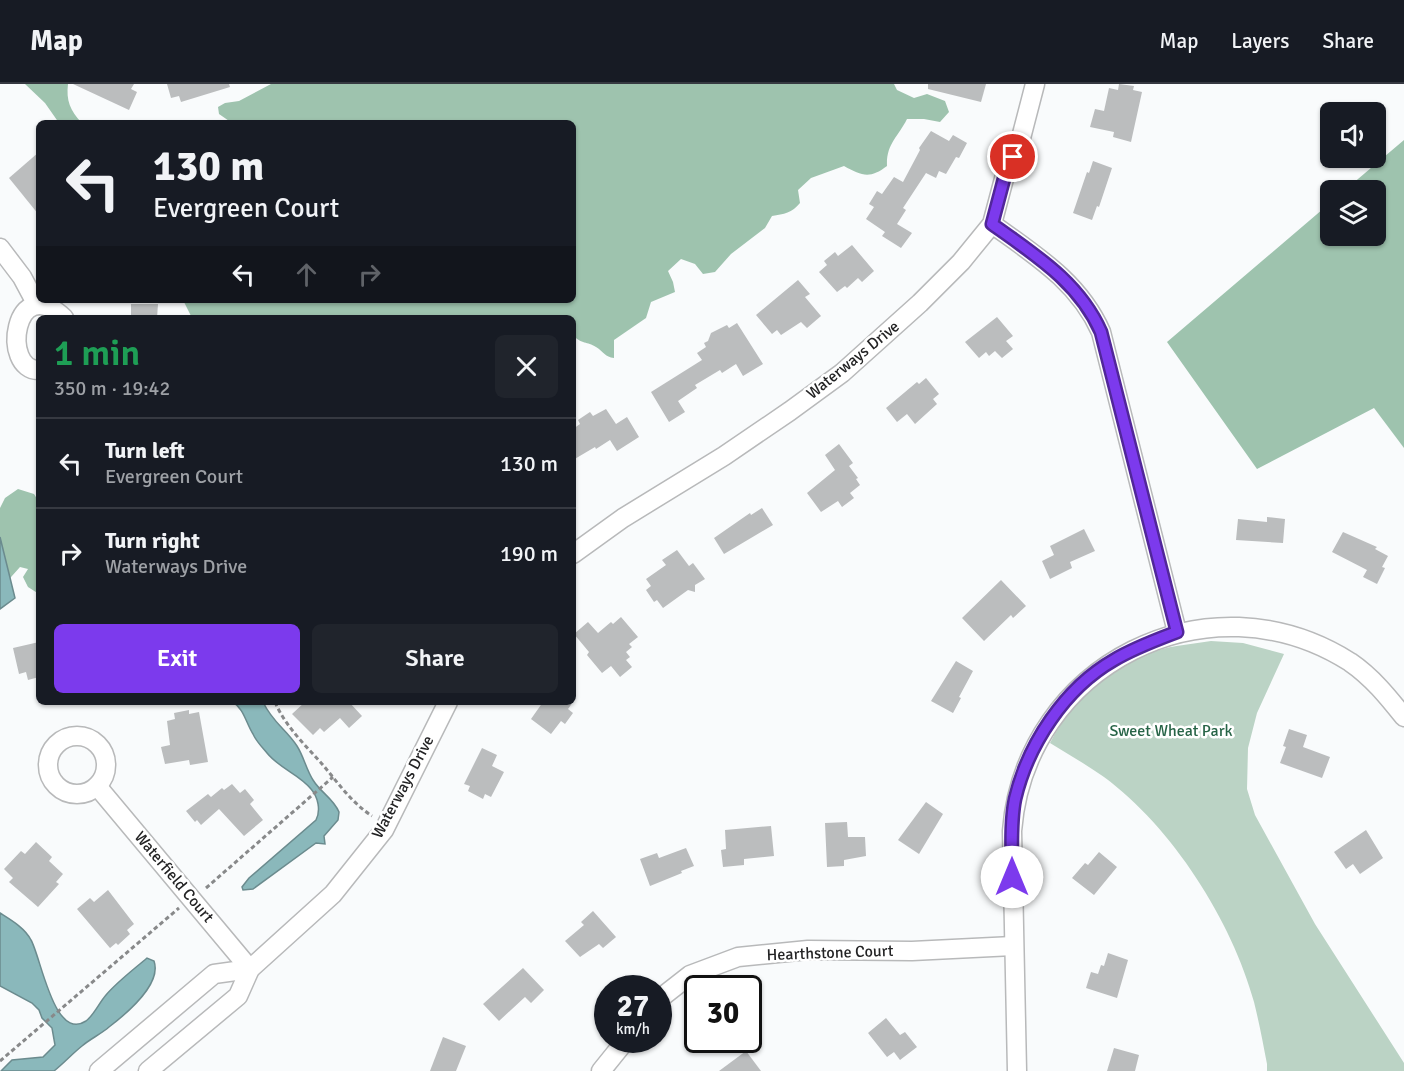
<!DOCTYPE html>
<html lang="en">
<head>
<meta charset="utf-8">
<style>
  :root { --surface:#171b24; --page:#20242c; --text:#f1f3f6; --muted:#9ea1a6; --line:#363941; --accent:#7c3aed }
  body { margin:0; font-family:Signika,sans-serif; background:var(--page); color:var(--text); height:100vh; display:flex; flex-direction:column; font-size:22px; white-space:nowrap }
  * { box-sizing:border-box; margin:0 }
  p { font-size:20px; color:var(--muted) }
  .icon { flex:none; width:33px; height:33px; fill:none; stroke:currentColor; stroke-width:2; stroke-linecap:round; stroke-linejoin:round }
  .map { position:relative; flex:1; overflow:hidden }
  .sheet { position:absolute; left:36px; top:231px; width:540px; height:390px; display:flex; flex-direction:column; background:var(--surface); border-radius:9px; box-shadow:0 2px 4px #0004 }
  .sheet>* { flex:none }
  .banner { position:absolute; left:36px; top:36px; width:540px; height:183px; border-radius:9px; box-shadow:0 2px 4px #0004; background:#171b24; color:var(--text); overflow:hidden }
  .buttons { position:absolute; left:1320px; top:18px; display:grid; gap:12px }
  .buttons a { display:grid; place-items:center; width:66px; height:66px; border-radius:9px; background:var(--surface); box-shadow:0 2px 4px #0004; font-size:30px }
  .speed { position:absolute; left:594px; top:891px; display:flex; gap:12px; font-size:30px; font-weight:700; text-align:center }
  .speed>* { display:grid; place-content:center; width:78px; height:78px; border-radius:50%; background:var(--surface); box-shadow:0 2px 4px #0004; line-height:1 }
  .speed small { font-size:15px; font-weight:400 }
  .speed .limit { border:3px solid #111; border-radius:9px; background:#fff; color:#111 }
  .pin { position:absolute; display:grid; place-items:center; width:51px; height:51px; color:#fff; margin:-26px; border:3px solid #fff; border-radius:50%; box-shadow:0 2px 6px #0007 }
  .me { position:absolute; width:66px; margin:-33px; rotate:0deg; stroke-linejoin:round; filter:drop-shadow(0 0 4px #0008) }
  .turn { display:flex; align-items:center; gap:21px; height:126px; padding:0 18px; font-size:27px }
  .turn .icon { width:78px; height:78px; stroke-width:2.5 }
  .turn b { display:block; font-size:42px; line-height:51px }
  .lanes { display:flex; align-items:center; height:57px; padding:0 18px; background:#0003; justify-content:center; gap:30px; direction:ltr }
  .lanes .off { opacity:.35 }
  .round { display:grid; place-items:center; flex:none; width:63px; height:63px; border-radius:9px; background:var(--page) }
  .summary { display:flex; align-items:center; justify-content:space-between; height:102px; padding:0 18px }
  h1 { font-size:36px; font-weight:600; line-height:45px; color:#1e9e55 }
  .action { display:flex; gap:12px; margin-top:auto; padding:12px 18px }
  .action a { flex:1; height:69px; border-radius:9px; background:var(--accent); color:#fff; font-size:24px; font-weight:600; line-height:69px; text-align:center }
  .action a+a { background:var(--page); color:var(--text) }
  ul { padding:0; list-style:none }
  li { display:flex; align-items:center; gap:18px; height:90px; padding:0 18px; border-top:2px solid var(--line) }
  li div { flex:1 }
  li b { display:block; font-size:22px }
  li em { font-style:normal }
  header { display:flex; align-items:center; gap:36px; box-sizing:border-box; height:84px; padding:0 30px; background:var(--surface); border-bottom:2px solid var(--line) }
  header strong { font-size:28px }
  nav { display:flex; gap:33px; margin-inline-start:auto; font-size:21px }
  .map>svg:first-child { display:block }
  .green { fill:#bbd3c5 }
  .forest { fill:#9ec3ae }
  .water { fill:#8ab8bb; stroke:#6b8b8e; stroke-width:1.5 }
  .building { fill:#bbbdbe }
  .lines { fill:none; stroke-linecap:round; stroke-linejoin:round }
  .minor-casing { stroke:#b8b9ba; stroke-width:21 }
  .path { stroke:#88898a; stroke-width:3; stroke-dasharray:4.5 3; stroke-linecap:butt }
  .minor { stroke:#fff; stroke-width:18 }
  .route-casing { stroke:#51269a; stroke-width:15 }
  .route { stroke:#7c3aed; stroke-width:10 }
  .labels { text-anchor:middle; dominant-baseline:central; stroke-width:5; stroke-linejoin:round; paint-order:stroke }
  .street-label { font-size:16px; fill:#232324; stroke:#fff }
  .park-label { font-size:16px; fill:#276447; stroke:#fff }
</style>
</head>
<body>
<header>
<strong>Map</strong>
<nav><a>Map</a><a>Layers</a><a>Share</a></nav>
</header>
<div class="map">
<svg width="1404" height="987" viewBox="0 0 1404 987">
  <rect width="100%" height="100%" fill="#f9fbfc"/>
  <!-- green -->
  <path class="green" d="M 1211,557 L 1243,559 L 1284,570 L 1257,629 L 1248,664 L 1247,705 L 1255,731 L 1315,840 L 1404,979 L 1404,987 L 1267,987 L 1267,980 C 1263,959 1259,938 1254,918 C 1232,837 1172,743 1104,693 C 1087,681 1068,670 1050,659 C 1072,616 1110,584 1156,567 C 1174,561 1193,560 1211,557 Z"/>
  <!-- forest -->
  <g class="forest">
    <path d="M 25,0 L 68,0 C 66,16 70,27 82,39 L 59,39 L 45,19 Z"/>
    <path d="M 271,0 L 894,0 L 897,6 L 914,14 L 927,10 L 945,17 L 949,28 L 940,38 L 924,35 L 907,35 C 898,53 886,60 887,82 C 870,95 862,92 844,82 L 811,94 L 798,106 L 800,119 C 792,129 784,130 772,132 L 765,144 L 731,170 L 715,188 L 703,190 L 695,180 L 681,175 L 668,187 L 673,198 L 675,208 L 651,218 L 646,234 L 614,256 L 614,274 C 605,273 604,268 596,263 C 587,257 582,261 573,251 L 573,234 L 192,234 L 183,216 L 573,216 L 573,39 L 232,39 L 219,30 L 218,23 L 225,19 L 239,17 Z"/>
    <polygon points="1404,56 1404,364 1374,324 1257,385 1167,258 1330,119 1330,152 1376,152 1376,106 1345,106"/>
    <polygon points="18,405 34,410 39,418 39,510 28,503 23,493 28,485 20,483 3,502 0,517 0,424 5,414"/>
  </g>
  <!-- water -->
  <g class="water">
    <polygon points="0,453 15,514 0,525"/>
    <path d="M 233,618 L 263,618 C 273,639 286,645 297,662 C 304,673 306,685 313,696 C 321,709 333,714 339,728 L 338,736 L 324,752 L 325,760 L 316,759 L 253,805 L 243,806 L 242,803 L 249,794 L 316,736 C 321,726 318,713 311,705 C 299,690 280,685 267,669 C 262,663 256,657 253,650 C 246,639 244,625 233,618 Z"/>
    <path d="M 0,829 C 11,836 25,844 31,856 C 41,873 54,958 86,937 C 94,931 99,919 106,911 C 117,898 133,886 147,874 L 154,877 C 162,900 126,930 109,943 C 101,950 90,955 82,962 C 72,970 64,979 54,987 L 1,987 L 12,976 L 43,973 L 55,961 L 52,944 L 42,934 L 39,926 L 32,919 L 0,902 Z"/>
  </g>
  <!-- building -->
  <g class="building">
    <polygon points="73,0 134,0 131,5 137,8 129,26"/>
    <polygon points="167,0 229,0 230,3 181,18 179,12 171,14"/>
    <polygon points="928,0 986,0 981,18 928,5"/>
    <polygon points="1119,0 1134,2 1133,6 1142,8 1131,58 1113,53 1114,48 1090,43 1095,25 1104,27 1109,4 1118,6"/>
    <polygon points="931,47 949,57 953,51 967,59 959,74 956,73 946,90 939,87 936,94 926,89 903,124 906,126 897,140 912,149 901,164 882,152 885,148 866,135 874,123 869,120 877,107 882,110 894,93 903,98 920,66 919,64"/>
    <polygon points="39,68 39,131 9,94"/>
    <polygon points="1093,77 1112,84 1099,123 1097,122 1092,136 1073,129 1087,88 1089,89"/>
    <polygon points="852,161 874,187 862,198 858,194 847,204 845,202 837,208 819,188 827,181 824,177 835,168 838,172"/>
    <polygon points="798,196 810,210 805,213 821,232 807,244 801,238 781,251 777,246 772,250 756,231"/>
    <polygon points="131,220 158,220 157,234 131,234"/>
    <polygon points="997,233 1013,252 1006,257 1013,265 1002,274 995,267 989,272 986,268 979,274 965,258"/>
    <polygon points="737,239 763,280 743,292 736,280 722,289 720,286 695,301 697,304 678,317 685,328 669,338 651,308 702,276 697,269 706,263 704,259 708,257 711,249 727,241 729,244"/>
    <polygon points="926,294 939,310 933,315 937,320 915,340 907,330 897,338 886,324 917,298 919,300"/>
    <polygon points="606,325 616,340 627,333 639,353 617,367 610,356 596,365 595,363 573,376 573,345 580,340 578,336 590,328 593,332"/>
    <polygon points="839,360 853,379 849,382 858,394 856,395 860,401 850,409 854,414 842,423 838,417 821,428 807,409 835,386 825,371"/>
    <polygon points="762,424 773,441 724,470 714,454 750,429 751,431"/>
    <polygon points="1267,433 1285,435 1283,459 1236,456 1238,435 1267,438"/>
    <polygon points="1084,445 1095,467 1070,478 1072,484 1050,495 1042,477 1054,471 1050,462"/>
    <polygon points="1343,448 1377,463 1375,465 1388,472 1382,483 1385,484 1377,500 1363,493 1367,486 1332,468"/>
    <polygon points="677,466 689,482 693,479 705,495 695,501 695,508 688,506 663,524 657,516 654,518 646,506 651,502 646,495 666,481 662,476"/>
    <polygon points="1001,496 1026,522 1013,534 1011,531 984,557 962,534"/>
    <polygon points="621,533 638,553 629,560 632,563 626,568 630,573 626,576 632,583 620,593 611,582 602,589 587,571 589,568 574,550 588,538 598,549 611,538 613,540"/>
    <polygon points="39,558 39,593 28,596 26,588 19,590 13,564"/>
    <polygon points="956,577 973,587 959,613 961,614 953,629 931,617"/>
    <polygon points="305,618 349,618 362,632 349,644 340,634 324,648 320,644 313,651 292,630"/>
    <polygon points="543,618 573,618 568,625 573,629 565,640 561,637 551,650 531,635"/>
    <polygon points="189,626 189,630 199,628 208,678 190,681 189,676 165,680 161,663 170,661 167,637 175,635 174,629"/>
    <polygon points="1289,645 1307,651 1303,663 1330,673 1322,694 1280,679 1286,663 1283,662"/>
    <polygon points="482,664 497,671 492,682 504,688 491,713 485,710 483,715 468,707 470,702 464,700"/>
    <polygon points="232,700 240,709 245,705 254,716 250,720 263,736 244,752 219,725 201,741 197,736 195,738 186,727 208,710 211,713 222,704 224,706"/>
    <polygon points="926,718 943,730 919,770 898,756"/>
    <polygon points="847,738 848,753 865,753 866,772 844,776 844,782 827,783 825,739"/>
    <polygon points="771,742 774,772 744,775 744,781 723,783 721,766 726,765 725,746"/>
    <polygon points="1366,746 1383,774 1360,790 1353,780 1346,785 1334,768"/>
    <polygon points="36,758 52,773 49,777 63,790 56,798 59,800 38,823 9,798 13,794 4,785 21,767 25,770"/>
    <polygon points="686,764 694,782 681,787 682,789 650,802 640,775 657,769 659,774"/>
    <polygon points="1099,768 1117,783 1094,811 1072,794 1085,779 1088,781"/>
    <polygon points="108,806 134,840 127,846 130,850 118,861 116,859 110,864 77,825 90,814 94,818"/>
    <polygon points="593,827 616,853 603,864 599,860 580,873 565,857 584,841 581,838"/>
    <polygon points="1108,869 1128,876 1117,914 1086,904 1091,888 1098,890 1101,881 1104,882"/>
    <polygon points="523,884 544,906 531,919 525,913 499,937 483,920"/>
    <polygon points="886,934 900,951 905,948 917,963 900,976 894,968 887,973 868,949"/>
    <polygon points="443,953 466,962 456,987 430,987"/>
    <polygon points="1114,964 1139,971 1135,987 1107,987"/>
    <polygon points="746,967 761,987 719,987"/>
  </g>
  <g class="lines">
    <defs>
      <g id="minor">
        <path d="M 992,140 C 1035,171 1079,198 1101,248 L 1177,548"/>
        <polyline points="0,164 22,193 37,221"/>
        <path d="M 39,286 C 0,287 14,186 64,234"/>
        <polyline points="573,470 623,434 724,372 790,327 842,289 920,219 961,178 992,140 1005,91 1021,54 1035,0"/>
        <circle cx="77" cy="681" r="29"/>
        <polyline points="97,702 250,885"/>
        <polyline points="658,916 690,891 738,873 808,866 912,867 1013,862"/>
        <polyline points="99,987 214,890 250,885"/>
        <polyline points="148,987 238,912 250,885 333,810 384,746 448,618"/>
        <polyline points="601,987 626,956"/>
        <path d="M 1017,987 L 1012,747 C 1025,581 1208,488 1350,578 C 1372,593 1388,613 1404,633"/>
      </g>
    </defs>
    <!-- minor casing -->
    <use href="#minor" class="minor-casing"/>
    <!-- path -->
    <g class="path">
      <path d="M 275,618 C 285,642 306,662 323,681 C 338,699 352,719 372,732"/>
      <polyline points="206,804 333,693"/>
      <polyline points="0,977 179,824"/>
    </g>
    <!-- minor -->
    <use href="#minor" class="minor"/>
  </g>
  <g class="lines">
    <defs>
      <path id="route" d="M 1012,793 C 1012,767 1010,740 1015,715 C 1028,660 1065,604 1114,576 C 1134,564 1156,556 1177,548 L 1101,248 C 1079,198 1035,171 992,140 L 1005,91 L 1013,73"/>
    </defs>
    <!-- route casing -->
    <use href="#route" class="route-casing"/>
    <!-- route -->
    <use href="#route" class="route"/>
  </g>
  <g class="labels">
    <!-- street labels -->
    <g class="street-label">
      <text transform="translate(853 276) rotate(-39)">Waterways Drive</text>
      <text transform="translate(403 703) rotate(-62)">Waterways Drive</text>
      <text transform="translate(174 793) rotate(50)">Waterfield Court</text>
      <text transform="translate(830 869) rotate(-2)">Hearthstone Court</text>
    </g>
    <!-- park labels -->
    <g class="park-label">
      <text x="1171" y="647">Sweet Wheat Park</text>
    </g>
  </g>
</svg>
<div class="buttons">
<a><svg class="icon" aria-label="sound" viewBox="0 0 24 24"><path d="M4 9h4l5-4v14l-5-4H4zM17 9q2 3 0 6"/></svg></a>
<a><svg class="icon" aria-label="layers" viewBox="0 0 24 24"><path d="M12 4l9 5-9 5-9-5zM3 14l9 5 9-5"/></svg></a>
</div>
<div class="speed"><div>27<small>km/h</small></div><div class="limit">30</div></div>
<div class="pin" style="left:1013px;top:73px;background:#d93025"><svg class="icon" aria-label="arrive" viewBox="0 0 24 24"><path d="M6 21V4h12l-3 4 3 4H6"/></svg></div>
<svg class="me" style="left:1012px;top:793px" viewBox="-20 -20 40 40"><circle r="19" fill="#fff"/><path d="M0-13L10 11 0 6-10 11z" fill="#7c3aed"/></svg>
<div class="banner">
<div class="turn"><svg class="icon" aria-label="left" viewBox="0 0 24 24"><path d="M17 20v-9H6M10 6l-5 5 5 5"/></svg><div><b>130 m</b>Evergreen Court</div></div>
<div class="lanes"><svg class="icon" aria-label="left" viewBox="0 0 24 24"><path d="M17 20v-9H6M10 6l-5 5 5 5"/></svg><svg class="icon off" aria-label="ahead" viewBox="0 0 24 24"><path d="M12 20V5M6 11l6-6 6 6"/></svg><svg class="icon off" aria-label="right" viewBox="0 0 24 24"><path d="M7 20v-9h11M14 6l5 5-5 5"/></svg></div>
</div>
<section class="sheet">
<div class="summary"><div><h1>1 min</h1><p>350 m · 19:42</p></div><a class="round"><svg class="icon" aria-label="close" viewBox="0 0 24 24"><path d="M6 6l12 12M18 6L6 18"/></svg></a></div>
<ul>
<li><svg class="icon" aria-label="left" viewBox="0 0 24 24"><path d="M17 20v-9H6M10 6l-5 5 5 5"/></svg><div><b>Turn left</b><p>Evergreen Court</p></div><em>130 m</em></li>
<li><svg class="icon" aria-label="right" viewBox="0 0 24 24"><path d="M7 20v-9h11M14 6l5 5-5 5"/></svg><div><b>Turn right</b><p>Waterways Drive</p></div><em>190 m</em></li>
</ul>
<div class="action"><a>Exit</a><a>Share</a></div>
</section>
</div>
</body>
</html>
